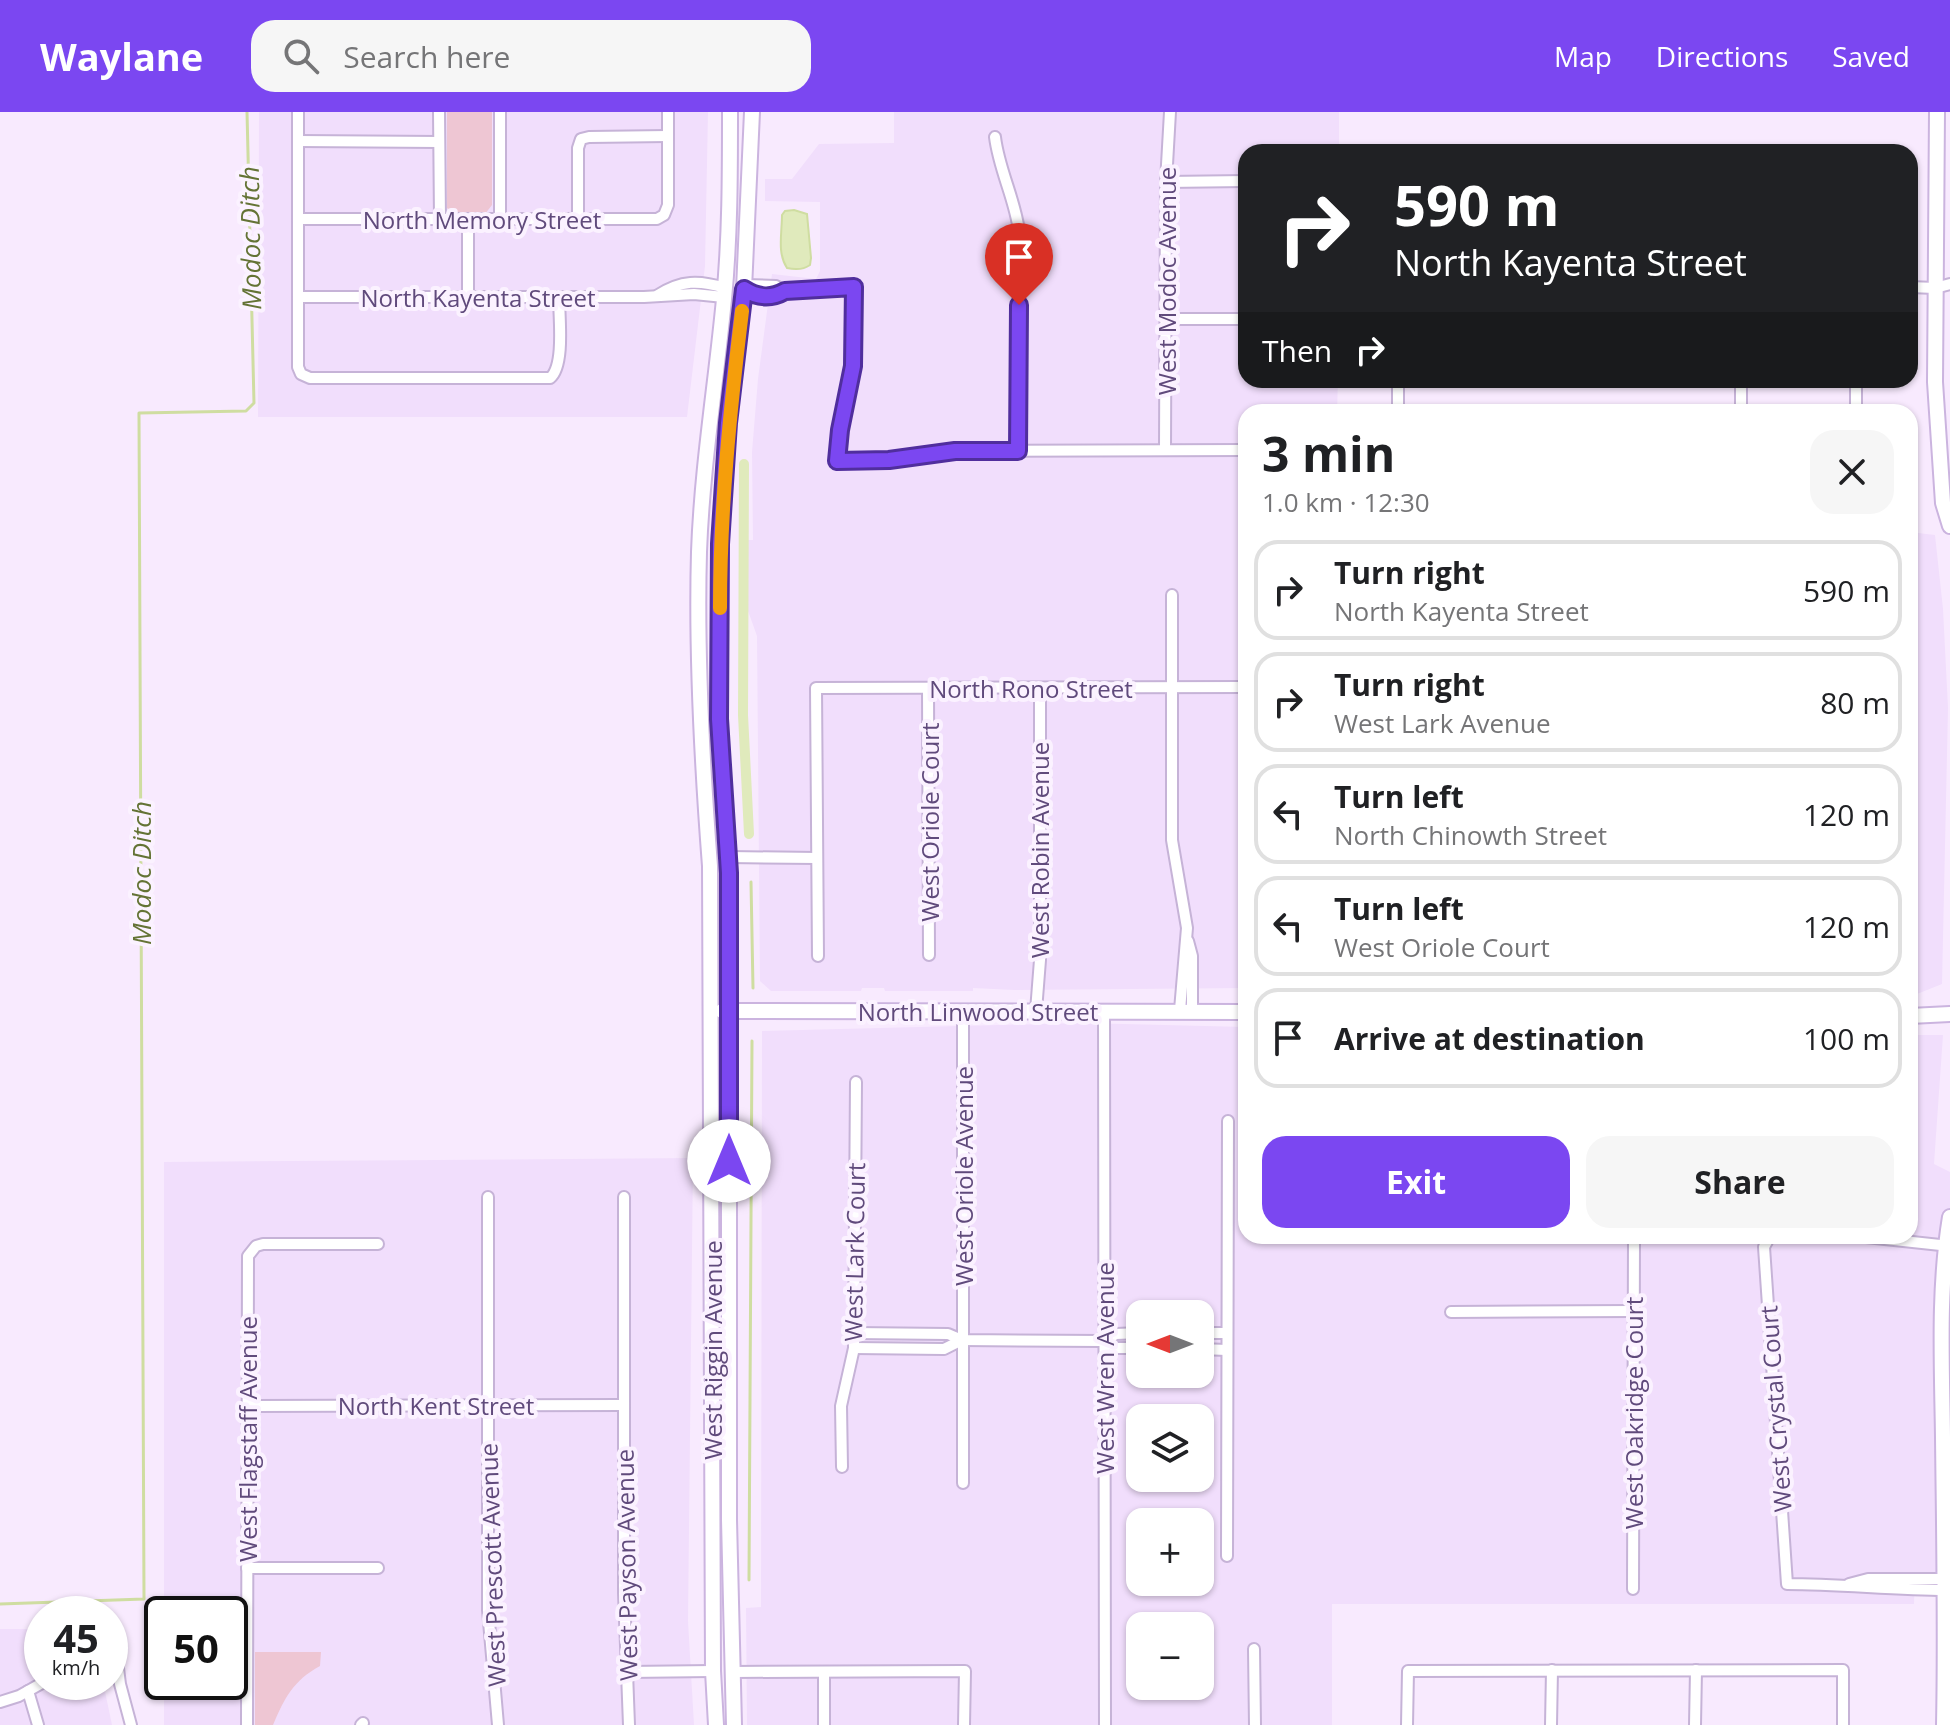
<!DOCTYPE html>
<html lang="en">
<head>
<meta charset="utf-8">
<style>
  :root { --surface:#fff; --page:#f6f6f6; --text:#202124; --muted:#757577; --line:#e0e0e0; --accent:#7b47f1 }
  body { margin:0; font-family:"Open Sans",sans-serif; background:var(--page); color:var(--text); height:100vh; display:flex; flex-direction:column; font-size:30px; white-space:nowrap }
  * { box-sizing:border-box; margin:0 }
  p { font-size:26px; color:var(--muted) }
  .icon { flex:none; width:44px; height:44px; fill:none; stroke:currentColor; stroke-width:2; stroke-linecap:round; stroke-linejoin:round }
  .map { position:relative; flex:1; overflow:hidden }
  .side { position:absolute; left:1238px; top:292px; width:680px; height:840px; display:flex; flex-direction:column; background:var(--surface); border-radius:24px; box-shadow:0 2px 6px #0004 }
  .side>* { flex:none }
  .guide { position:absolute; left:1238px; top:32px; width:680px; height:244px; border-radius:24px; box-shadow:0 2px 6px #0004; background:#202124; color:#fff; overflow:hidden }
  .needle { width:52px; rotate:270deg }
  .buttons { position:absolute; left:1126px; top:1188px; display:grid; gap:16px }
  .buttons a { display:grid; place-items:center; width:88px; height:88px; border-radius:16px; background:var(--surface); box-shadow:0 2px 6px #0004; font-size:40px }
  .speed { position:absolute; left:24px; top:1484px; display:flex; gap:16px; font-size:40px; font-weight:700; text-align:center }
  .speed>* { display:grid; place-content:center; width:104px; height:104px; border-radius:50%; background:var(--surface); box-shadow:0 2px 6px #0004; line-height:1 }
  .speed small { font-size:20px; font-weight:400 }
  .speed .limit { border:4px solid #111; border-radius:12px; background:#fff; color:#111 }
  .pin { position:absolute; display:grid; place-items:center; width:68px; height:68px; color:#fff; margin:-82px -34px; border-radius:50% 50% 50% 0; rotate:-45deg; box-shadow:0 0 8px #0007 }
  .pin .icon { rotate:45deg }
  .me { position:absolute; width:88px; margin:-44px; rotate:0deg; stroke-linejoin:round; filter:drop-shadow(0 0 6px #0008) }
  .turn { display:flex; align-items:center; gap:28px; height:168px; padding:0 24px; font-size:36px }
  .turn .icon { width:104px; height:104px; stroke-width:2.5 }
  .turn b { display:block; font-size:56px; line-height:68px }
  .then { display:flex; align-items:center; height:76px; padding:0 24px; background:#0003; gap:16px; font-size:30px }
  .round { display:grid; place-items:center; flex:none; width:84px; height:84px; border-radius:24px; background:var(--page) }
  .overview { display:flex; align-items:center; justify-content:space-between; height:136px; padding:0 24px }
  h1 { font-size:48px; font-weight:700; line-height:60px }
  .action { display:flex; gap:16px; margin-top:auto; padding:16px 24px }
  .action a { flex:1; height:92px; border-radius:24px; background:var(--accent); color:#fff; font-size:32px; font-weight:700; line-height:92px; text-align:center }
  .action a+a { background:var(--page); color:var(--text) }
  ul { padding:0; list-style:none }
  li { display:flex; align-items:center; gap:24px; height:100px; margin:0 16px 12px; padding:0 8px; border:4px solid var(--line); border-radius:24px }
  li div { flex:1 }
  li b { display:block; font-size:30px }
  li em { font-style:normal }
  header { display:flex; align-items:center; gap:48px; box-sizing:border-box; height:112px; padding:0 40px; background:var(--accent); color:#fff }
  header strong { font-size:38px }
  nav { display:flex; gap:44px; margin-inline-start:auto; font-size:28px }
  .search { width:560px; height:72px; background:var(--page); display:flex; align-items:center; gap:20px; box-sizing:border-box; padding:0 28px; border-radius:24px; color:var(--muted); font-size:30px }
  .map>svg:first-child { display:block }
  .residential { fill:#f1defc; fill-rule:evenodd }
  .green { fill:#eec6d3 }
  .water { fill:#e0eabc; stroke:#cfdda1; stroke-width:2 }
  .lines { fill:none; stroke-linecap:round; stroke-linejoin:round }
  .stream { stroke:#cfdda1; stroke-width:3 }
  .canal { stroke:#e0eabc; stroke-width:10 }
  .street-casing { stroke:#c6b3d7; stroke-width:14 }
  .secondary-casing { stroke:#cbb4df; stroke-width:18 }
  .street { stroke:#fff; stroke-width:10 }
  .secondary { stroke:#fff; stroke-width:14 }
  .route-casing { stroke:#502e9d; stroke-width:20 }
  .route { stroke:#7b47f1; stroke-width:14 }
  .slow { stroke:#f59e0b; stroke-width:14 }
  .labels { text-anchor:middle; dominant-baseline:central; stroke-width:8; stroke-linejoin:round; paint-order:stroke }
  .street-label { font-size:24px; fill:#604a7c; stroke:#fbf2ff }
  .water-label { font-size:26px; font-style:italic; fill:#647335; stroke:#fbf2ff }
</style>
</head>
<body>
<header>
<strong>Waylane</strong>
<div class="search"><svg class="icon" aria-label="search" viewBox="0 0 24 24"><circle cx="10" cy="10" r="6"/><path d="M15 15l6 6"/></svg>Search here</div>
<nav><a>Map</a><a>Directions</a><a>Saved</a></nav>
</header>
<div class="map">
<svg width="1950" height="1613" viewBox="0 0 1950 1613">
  <rect width="100%" height="100%" fill="#f8eafe"/>
  <!-- residential -->
  <g class="residential">
    <polygon points="259,0 708,0 705,154 687,305 258,305"/>
    <polygon points="894,0 1339,0 1339,40 1246,40 1246,268 1338,268 1337,300 1246,300 1246,876 1014,878 973,876 973,879 885,879 884,876 862,876 861,879 771,879 760,869 757,524 747,496 746,428 753,428 752,340 758,267 772,162 816,167 820,159 820,90 765,89 765,67 792,67 819,32 894,31"/>
    <polygon points="1910,420 1935,423 1943,497 1948,596 1942,872 1912,884 1910,891"/>
    <path d="M 1082,911 L 1246,915 L 1246,1124 L 1910,1124 L 1910,923 L 1943,923 L 1934,1052 L 1950,1060 L 1950,1482 L 1915,1460 L 1914,1492 L 1332,1492 L 1332,1613 L 747,1613 L 746,1496 L 761,1495 L 762,919 ZM 1140,1202 L 1200,1202 L 1200,1262 L 1140,1262 ZM 1140,1306 L 1200,1306 L 1200,1366 L 1140,1366 ZM 1140,1410 L 1200,1410 L 1200,1470 L 1140,1470 ZM 1140,1514 L 1200,1514 L 1200,1574 L 1140,1574 Z"/>
    <polygon points="693,1046 688,1509 694,1613 164,1613 164,1570 230,1570 230,1502 164,1502 164,1050"/>
    <polygon points="0,1517 42,1517 42,1570 103,1570 112,1613 0,1613"/>
  </g>
  <!-- green -->
  <g class="green">
    <polygon points="447,0 492,0 492,93 485,102 454,102 447,96"/>
    <path d="M 255,1540 L 321,1540 L 320,1554 C 293,1569 285,1585 273,1613 L 255,1613 Z"/>
  </g>
  <!-- water -->
  <path class="water" d="M 794,98 L 807,102 L 811,146 L 810,153 C 803,158 796,158 787,156 C 777,141 782,121 782,103 L 785,99 Z"/>
  <g class="lines">
    <!-- stream -->
    <g class="stream">
      <polyline points="751,770 753,876"/>
      <polyline points="749,1468 752,929"/>
      <polyline points="0,1492 144,1487 139,301 246,299 254,291 247,0"/>
    </g>
    <!-- canal -->
    <polyline class="canal" points="744,352 743,603 749,722"/>
    <defs>
      <g id="street">
        <path d="M 298,0 L 298,255 L 301,262 L 310,266 L 550,266 C 565,254 559,205 559,185"/>
        <polyline points="439,0 440,107"/>
        <polyline points="500,0 500,107"/>
        <path d="M 995,25 C 999,58 1015,87 1019,119 L 1018,339"/>
        <polyline points="298,29 439,30"/>
        <polyline points="1166,70 1246,69"/>
        <polyline points="298,107 657,107 664,103 668,93 668,0"/>
        <polyline points="468,108 468,185"/>
        <polyline points="578,108 578,36 581,27 589,25 668,24"/>
        <polyline points="745,173 776,174 785,179 854,175 854,246 840,318 837,349 889,348 964,339 1246,338"/>
        <polyline points="1910,175 1935,176 1950,172"/>
        <path d="M 744,177 C 758,186 771,187 785,179"/>
        <path d="M 658,183 C 681,168 699,168 725,176"/>
        <polyline points="299,185 644,185 694,182 724,185"/>
        <polyline points="1166,207 1246,207"/>
        <polyline points="1741,268 1741,300"/>
        <polyline points="1398,300 1398,268"/>
        <polyline points="1856,300 1856,268"/>
        <polyline points="1165,338 1166,70 1170,0"/>
        <polyline points="1172,483 1172,728 1187,816 1180,898"/>
        <polyline points="928,576 929,843"/>
        <polyline points="729,745 817,746"/>
        <polyline points="1188,829 1192,844 1192,898"/>
        <polyline points="818,844 816,576 1246,575"/>
        <polyline points="1104,898 1105,1613"/>
        <polyline points="1036,899 1040,848 1040,576"/>
        <polyline points="488,1085 488,1498 498,1613"/>
        <polyline points="624,1085 624,1481 629,1613"/>
        <path d="M 1770,1124 L 1764,1135 L 1787,1472 C 1841,1472 1893,1478 1946,1478"/>
        <polyline points="1866,1125 1950,1134"/>
        <polyline points="1451,1200 1634,1199"/>
        <polyline points="854,1221 948,1222 962,1228 1103,1229 1117,1236 1140,1236"/>
        <polyline points="1200,1221 1227,1221"/>
        <polyline points="1103,1229 1116,1222 1140,1221"/>
        <polyline points="854,1236 944,1237 962,1228"/>
        <polyline points="1200,1237 1227,1238"/>
        <polyline points="247,1294 624,1293"/>
        <polyline points="842,1355 841,1294 854,1236 856,970"/>
        <polyline points="963,1371 963,899"/>
        <polyline points="1227,1444 1228,1009"/>
        <polyline points="247,1456 378,1456"/>
        <polyline points="1849,1472 1868,1467 1946,1467"/>
        <polyline points="1633,1477 1634,1124"/>
        <polyline points="113,1516 120,1572 131,1613"/>
        <polyline points="1254,1537 1255,1613"/>
        <polyline points="628,1560 713,1559"/>
        <polyline points="733,1560 965,1559 964,1613"/>
        <polyline points="28,1579 38,1613"/>
        <polyline points="0,1590 19,1584 44,1570"/>
        <polyline points="247,1613 248,1144 256,1134 263,1132 378,1132"/>
        <polyline points="361,1613 363,1611"/>
        <polyline points="824,1613 824,1560"/>
        <polyline points="1407,1613 1408,1559 1843,1558 1843,1613"/>
        <polyline points="1551,1613 1552,1558"/>
        <polyline points="1695,1613 1696,1558"/>
      </g>
      <g id="secondary">
        <polyline points="1937,0 1935,270 1943,391 1950,414"/>
        <polyline points="722,899 1246,900"/>
        <polyline points="1910,904 1950,902"/>
        <path d="M 716,1613 L 713,1559 L 710,754 C 702,650 696,545 699,440 C 702,355 716,272 724,187 C 730,125 730,62 730,0"/>
        <polyline points="734,1613 729,1408 729,761 719,607 720,432 728,311 744,177 752,0"/>
        <path d="M 1944,1613 C 1946,1517 1944,1421 1943,1325 C 1942,1252 1938,1178 1950,1105"/>
      </g>
    </defs>
    <!-- street casing -->
    <use href="#street" class="street-casing"/>
    <!-- secondary casing -->
    <use href="#secondary" class="secondary-casing"/>
    <!-- street -->
    <use href="#street" class="street"/>
    <!-- secondary -->
    <use href="#secondary" class="secondary"/>
  </g>
  <g class="lines">
    <defs>
      <path id="route" d="M 729,1049 L 729,761 L 719,607 L 720,432 L 728,311 L 744,177 C 758,186 771,187 785,179 L 854,175 L 853,254 L 840,318 L 837,349 L 889,348 L 955,339 L 1018,339 L 1019,193"/>
    </defs>
    <!-- route casing -->
    <use href="#route" class="route-casing"/>
    <!-- route -->
    <use href="#route" class="route"/>
    <!-- slow -->
    <path class="slow" d="M 720,496 C 720,396 730,298 742,199"/>
  </g>
  <g class="labels">
    <!-- street labels -->
    <g class="street-label">
      <text x="482" y="107">North Memory Street</text>
      <text transform="translate(1166 169) rotate(-90)">West Modoc Avenue</text>
      <text x="478" y="185">North Kayenta Street</text>
      <text x="1031" y="576">North Rono Street</text>
      <text transform="translate(929 710) rotate(-90)">West Oriole Court</text>
      <text transform="translate(1039 738) rotate(-90)">West Robin Avenue</text>
      <text x="978" y="899">North Linwood Street</text>
      <text transform="translate(963 1064) rotate(-90)">West Oriole Avenue</text>
      <text transform="translate(854 1140) rotate(-89)">West Lark Court</text>
      <text transform="translate(712 1238) rotate(-90)">West Riggin Avenue</text>
      <text transform="translate(1104 1256) rotate(-90)">West Wren Avenue</text>
      <text x="436" y="1293">North Kent Street</text>
      <text transform="translate(1775 1297) rotate(-94)">West Crystal Court</text>
      <text transform="translate(1633 1301) rotate(-90)">West Oakridge Court</text>
      <text transform="translate(247 1327) rotate(-90)">West Flagstaff Avenue</text>
      <text transform="translate(492 1453) rotate(-92)">West Prescott Avenue</text>
      <text transform="translate(626 1453) rotate(-91)">West Payson Avenue</text>
    </g>
    <!-- water labels -->
    <g class="water-label">
      <text transform="translate(250 126) rotate(-91)">Modoc Ditch</text>
      <text transform="translate(141 761) rotate(-90)">Modoc Ditch</text>
    </g>
  </g>
</svg>
<div class="buttons">
<a><svg class="needle" viewBox="-14 -14 28 28"><path d="M0-13l5 13h-10z" fill="#e53935"/><path d="M0 13l5-13h-10z" fill="#757577"/></svg></a>
<a><svg class="icon" aria-label="layers" viewBox="0 0 24 24"><path d="M12 4l9 5-9 5-9-5zM3 14l9 5 9-5"/></svg></a>
<a>+</a>
<a>−</a>
</div>
<div class="speed"><div>45<small>km/h</small></div><div class="limit">50</div></div>
<div class="pin" style="left:1019px;top:193px;background:#d93025"><svg class="icon" aria-label="arrive" viewBox="0 0 24 24"><path d="M6 21V4h12l-3 4 3 4H6"/></svg></div>
<svg class="me" style="left:729px;top:1049px" viewBox="-20 -20 40 40"><circle r="19" fill="#fff"/><path d="M0-13L10 11 0 6-10 11z" fill="#7b47f1"/></svg>
<div class="guide">
<div class="turn"><svg class="icon" aria-label="right" viewBox="0 0 24 24"><path d="M7 20v-9h11M14 6l5 5-5 5"/></svg><div><b>590 m</b>North Kayenta Street</div></div>
<div class="then">Then<svg class="icon" aria-label="right" viewBox="0 0 24 24"><path d="M7 20v-9h11M14 6l5 5-5 5"/></svg></div>
</div>
<section class="side">
<div class="overview"><div><h1>3 min</h1><p>1.0 km · 12:30</p></div><a class="round"><svg class="icon" aria-label="close" viewBox="0 0 24 24"><path d="M6 6l12 12M18 6L6 18"/></svg></a></div>
<ul>
<li><svg class="icon" aria-label="right" viewBox="0 0 24 24"><path d="M7 20v-9h11M14 6l5 5-5 5"/></svg><div><b>Turn right</b><p>North Kayenta Street</p></div><em>590 m</em></li>
<li><svg class="icon" aria-label="right" viewBox="0 0 24 24"><path d="M7 20v-9h11M14 6l5 5-5 5"/></svg><div><b>Turn right</b><p>West Lark Avenue</p></div><em>80 m</em></li>
<li><svg class="icon" aria-label="left" viewBox="0 0 24 24"><path d="M17 20v-9H6M10 6l-5 5 5 5"/></svg><div><b>Turn left</b><p>North Chinowth Street</p></div><em>120 m</em></li>
<li><svg class="icon" aria-label="left" viewBox="0 0 24 24"><path d="M17 20v-9H6M10 6l-5 5 5 5"/></svg><div><b>Turn left</b><p>West Oriole Court</p></div><em>120 m</em></li>
<li><svg class="icon" aria-label="arrive" viewBox="0 0 24 24"><path d="M6 21V4h12l-3 4 3 4H6"/></svg><div><b>Arrive at destination</b></div><em>100 m</em></li>
</ul>
<div class="action"><a>Exit</a><a>Share</a></div>
</section>
</div>
</body>
</html>
